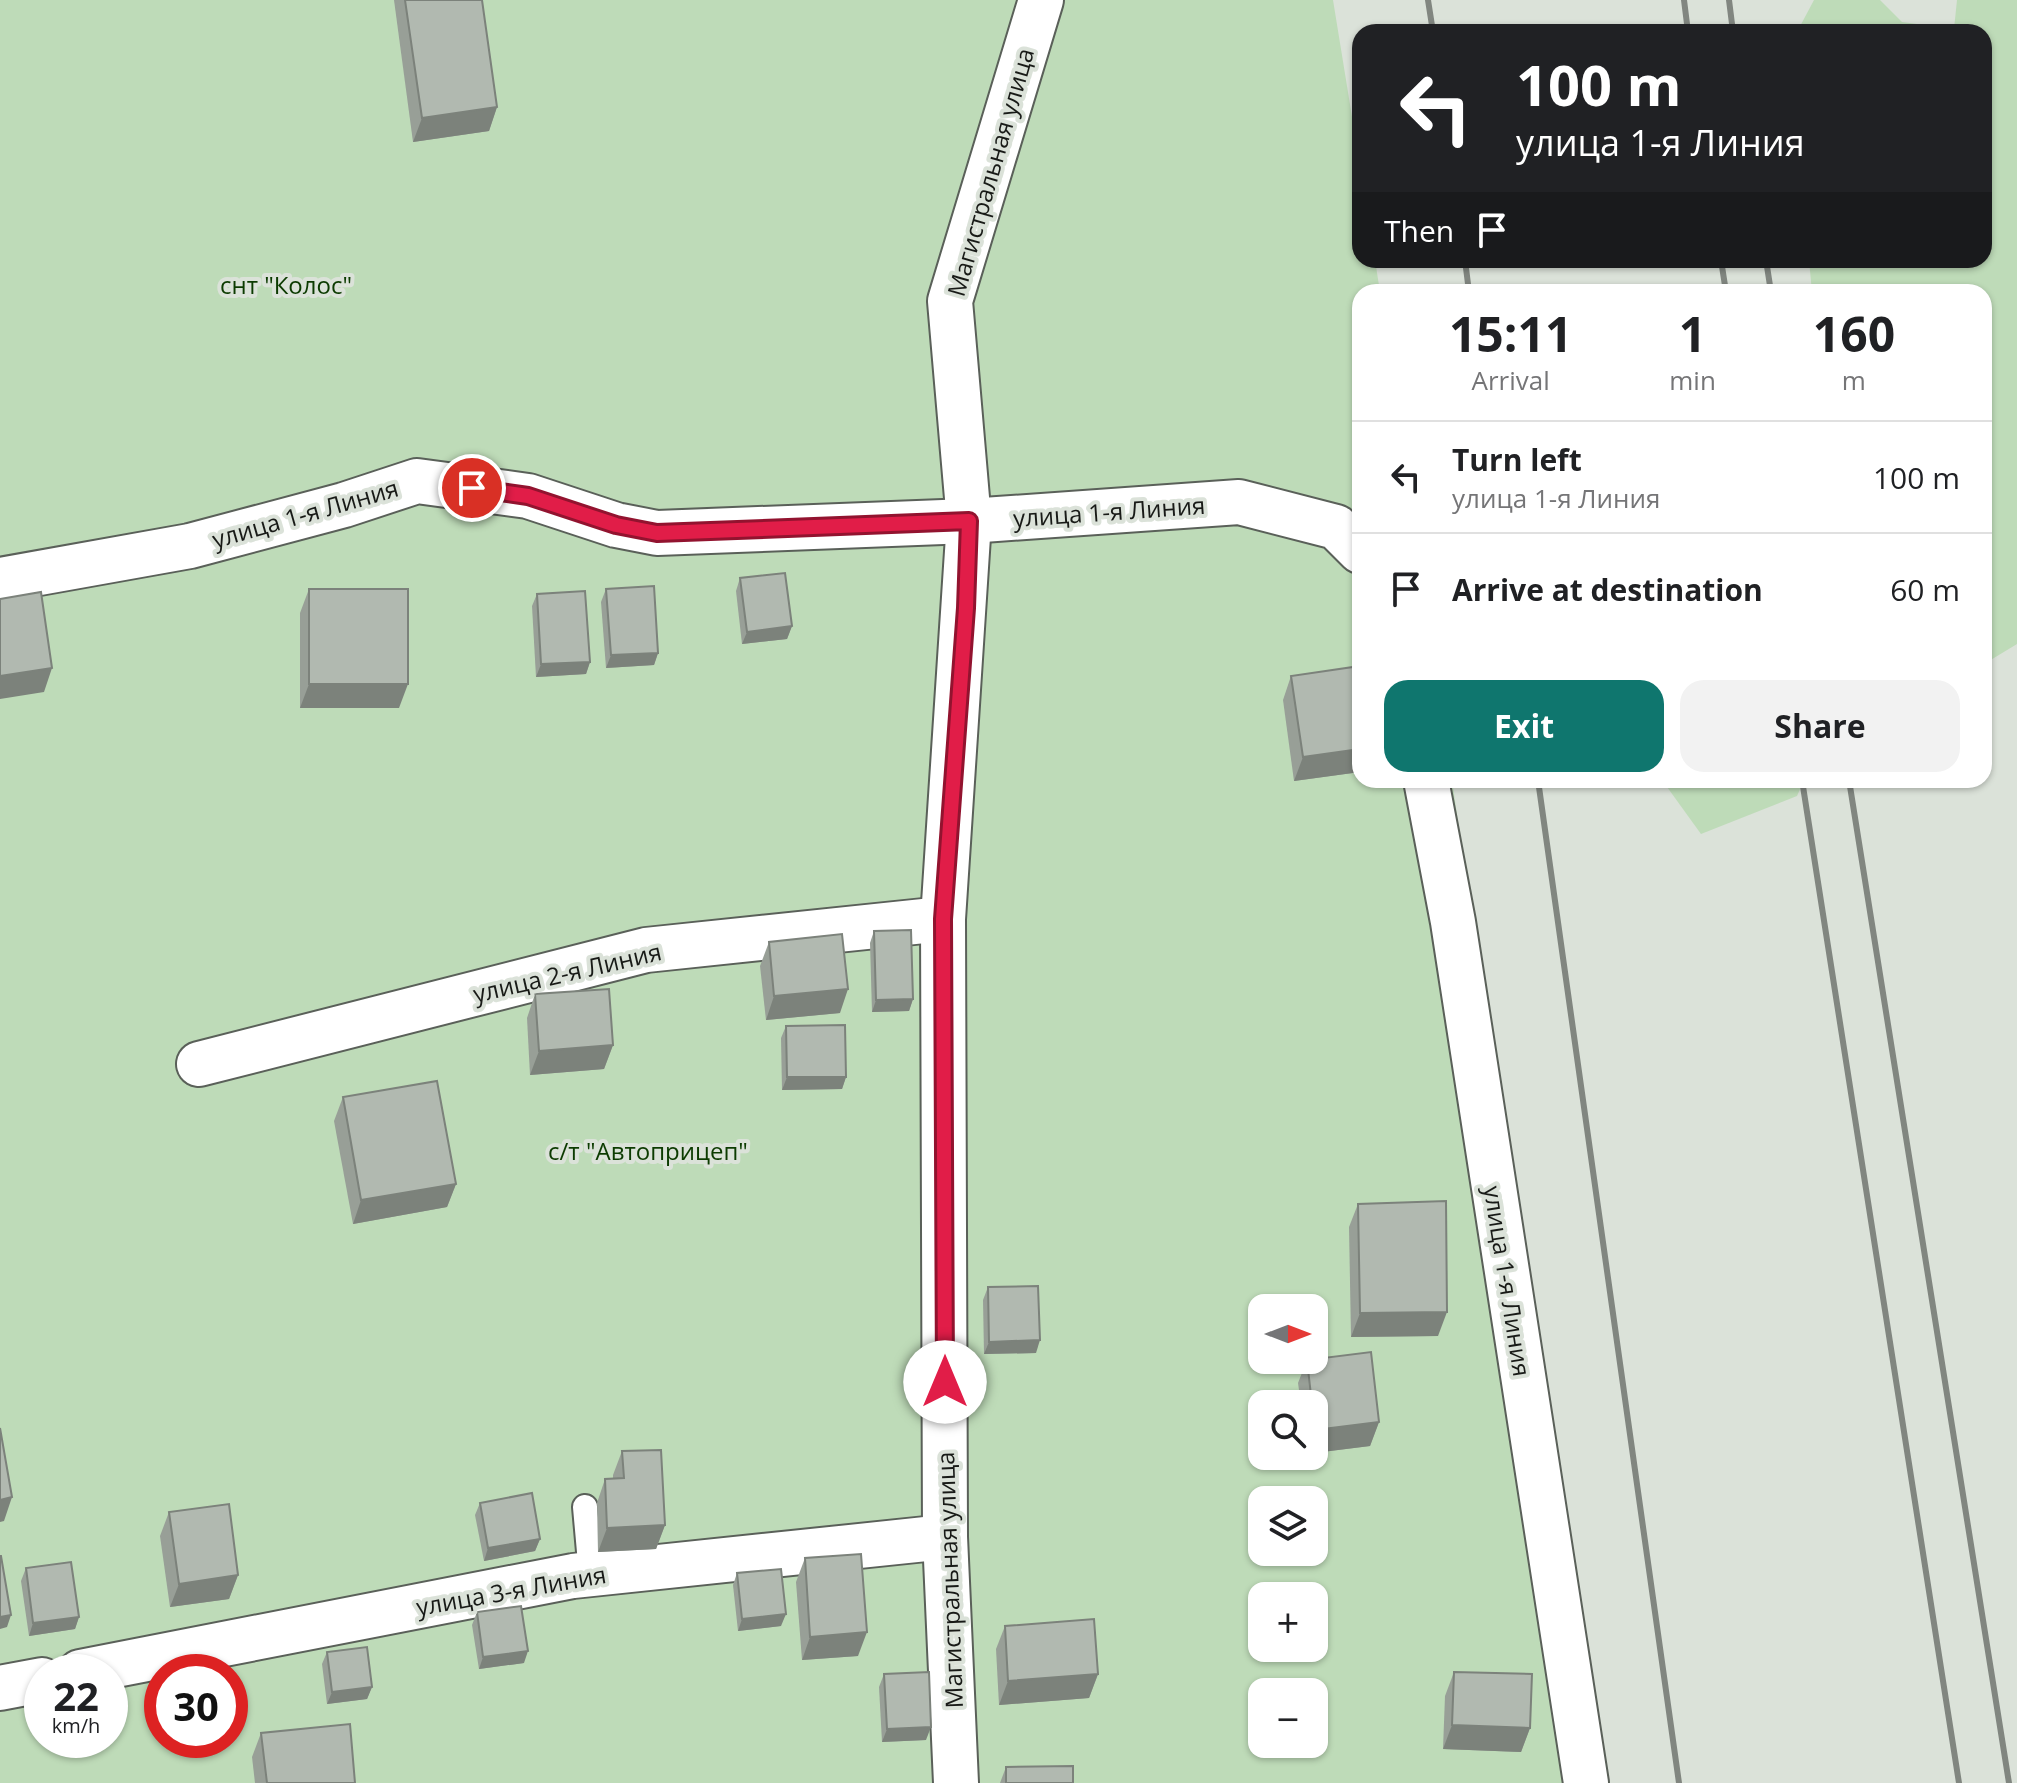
<!DOCTYPE html>
<html lang="en">
<head>
<meta charset="utf-8">
<style>
  :root { --surface:#fff; --page:#f2f2f2; --text:#202124; --muted:#757577; --line:#e0e0e0; --accent:#0f766e }
  body { margin:0; font-family:"Open Sans",sans-serif; background:var(--page); color:var(--text); height:100vh; display:flex; flex-direction:column; font-size:30px; white-space:nowrap }
  * { box-sizing:border-box; margin:0 }
  p { font-size:26px; color:var(--muted) }
  .icon { flex:none; width:44px; height:44px; fill:none; stroke:currentColor; stroke-width:2; stroke-linecap:round; stroke-linejoin:round }
  .map { position:relative; flex:1; overflow:hidden }
  .sheet { position:absolute; left:1352px; top:284px; width:640px; height:504px; display:flex; flex-direction:column; background:var(--surface); border-radius:24px; box-shadow:0 2px 6px #0004 }
  .sheet>* { flex:none }
  .banner { position:absolute; left:1352px; top:24px; width:640px; height:244px; border-radius:24px; box-shadow:0 2px 6px #0004; background:#202124; color:#fff; overflow:hidden }
  .needle { width:52px; rotate:90deg }
  .controls { position:absolute; left:1248px; top:1294px; display:grid; gap:16px }
  .controls a { display:grid; place-items:center; width:80px; height:80px; border-radius:16px; background:var(--surface); box-shadow:0 2px 6px #0004; font-size:40px }
  .speed { position:absolute; left:24px; top:1654px; display:flex; gap:16px; font-size:40px; font-weight:700; text-align:center }
  .speed>* { display:grid; place-content:center; width:104px; height:104px; border-radius:50%; background:var(--surface); box-shadow:0 2px 6px #0004; line-height:1 }
  .speed small { font-size:20px; font-weight:400 }
  .speed .limit { border:12px solid #d22; background:#fff; color:#111 }
  .pin { position:absolute; display:grid; place-items:center; width:68px; height:68px; color:#fff; margin:-34px; border:4px solid #fff; border-radius:50%; box-shadow:0 2px 8px #0007 }
  .me { position:absolute; width:88px; margin:-44px; rotate:0deg; stroke-linejoin:round; filter:drop-shadow(0 0 6px #0008) }
  .turn { display:flex; align-items:center; gap:28px; height:168px; padding:0 32px; font-size:36px }
  .turn .icon { width:104px; height:104px; stroke-width:2.5 }
  .turn b { display:block; font-size:56px; line-height:68px }
  .then { display:flex; align-items:center; height:76px; padding:0 32px; background:#0003; gap:16px; font-size:30px }
  .eta { display:flex; justify-content:space-evenly; align-items:center; height:136px; text-align:center }
  .eta b { font-size:48px; font-weight:700; line-height:56px }
  .action { display:flex; gap:16px; margin-top:auto; padding:16px 32px }
  .action a { flex:1; height:92px; border-radius:24px; background:var(--accent); color:#fff; font-size:32px; font-weight:700; line-height:92px; text-align:center }
  .action a+a { background:var(--page); color:var(--text) }
  ul { padding:0; list-style:none }
  li { display:flex; align-items:center; gap:24px; height:112px; padding:0 32px; border-top:2px solid var(--line) }
  li div { flex:1 }
  li b { display:block; font-size:30px }
  li em { font-style:normal }
  .map>svg:first-child { display:block }
  .green { fill:#bedbb8; fill-rule:evenodd }
  .lines { fill:none; stroke-linecap:round; stroke-linejoin:round }
  .service-casing { stroke:#5a6059; stroke-width:28 }
  .minor-casing { stroke:#5a6059; stroke-width:48 }
  .service { stroke:#fff; stroke-width:24 }
  .minor { stroke:#fff; stroke-width:44 }
  .rail { stroke:#818680; stroke-width:6 }
  .wall { fill:#989f97 }
  .shaded-wall { fill:#7c827b }
  .building { fill:#b1b9b0; stroke:#7c827b; stroke-width:2 }
  .route-casing { stroke:#92132f; stroke-width:20 }
  .route { stroke:#e11d48; stroke-width:14 }
  .labels { text-anchor:middle; dominant-baseline:central; stroke-width:8; stroke-linejoin:round; paint-order:stroke }
  .street-label { font-size:24px; fill:#181a17; stroke:#dbe2d9 }
  .park-label { font-size:24px; fill:#0c3b01; stroke:#dbe2d9 }
</style>
</head>
<body>
<div class="map">
<svg width="2017" height="1783" viewBox="0 0 2017 1783">
  <rect width="100%" height="100%" fill="#dbe2d9"/>
  <!-- green -->
  <g class="green">
    <path d="M 0,0 L 1333,0 L 1360,166 L 1360,260 L 1375,260 L 1380,292 L 1360,292 L 1360,780 L 1452,780 L 1597,1783 L 0,1783 ZM 1262,1308 L 1314,1308 L 1314,1360 L 1262,1360 ZM 1262,1404 L 1314,1404 L 1314,1456 L 1262,1456 ZM 1262,1500 L 1314,1500 L 1314,1552 L 1262,1552 ZM 1262,1596 L 1314,1596 L 1314,1648 L 1262,1648 ZM 42,1672 L 110,1672 L 110,1740 L 42,1740 ZM 162,1672 L 230,1672 L 230,1740 L 162,1740 ZM 1262,1692 L 1314,1692 L 1314,1744 L 1262,1744 Z"/>
    <polygon points="1814,0 1880,0 1902,22 1954,29 1957,0 2017,0 2017,644 1984,664 1984,292 1812,292 1809,260 1984,260 1984,32 1797,32"/>
    <polygon points="1662,780 1804,780 1797,796 1701,834"/>
  </g>
  <g class="lines">
    <defs>
      <polyline id="service" points="585,1507 591,1574"/>
      <g id="minor">
        <polyline points="0,580 190,546 344,505 417,481 528,496 616,525 657,533 969,521 1239,502 1336,527 1360,551"/>
        <polyline points="1426,780 1453,922 1586,1783"/>
        <polyline points="199,1064 646,950 943,919"/>
        <polyline points="80,1672 573,1576 945,1537"/>
        <polyline points="0,1688 42,1680"/>
        <polyline points="956,1783 945,1537 943,919 969,521 950,301 1041,0"/>
      </g>
    </defs>
    <!-- service casing -->
    <use href="#service" class="service-casing"/>
    <!-- minor casing -->
    <use href="#minor" class="minor-casing"/>
    <!-- service -->
    <use href="#service" class="service"/>
    <!-- minor -->
    <use href="#minor" class="minor"/>
    <!-- rail -->
    <g class="rail">
      <polyline points="1428,0 1433,32"/>
      <polyline points="1684,0 1688,32"/>
      <polyline points="1729,0 1733,32"/>
      <polyline points="1465,260 1469,292"/>
      <polyline points="1721,260 1726,292"/>
      <polyline points="1766,260 1771,292"/>
      <polyline points="1538,780 1679,1783"/>
      <polyline points="1802,780 1959,1783"/>
      <polyline points="1849,780 2009,1783"/>
    </g>
  </g>
  <!-- wall -->
  <g class="wall">
    <polygon points="394,0 482,0 497,107 489,131 413,142"/>
    <polygon points="740,578 792,626 787,639 742,644 736,591"/>
    <polygon points="309,589 399,708 300,708 300,613"/>
    <polygon points="606,589 658,653 654,665 606,668 601,602"/>
    <polygon points="537,594 590,662 586,674 536,677 532,606"/>
    <polygon points="1360,666 1360,772 1294,781 1283,700 1291,676"/>
    <polygon points="874,931 913,999 909,1011 872,1012 870,943"/>
    <polygon points="769,942 840,1013 766,1020 760,966"/>
    <polygon points="535,994 613,1045 604,1069 530,1075 527,1018"/>
    <polygon points="786,1026 846,1077 842,1089 782,1090 781,1038"/>
    <polygon points="343,1097 456,1184 447,1207 353,1224 334,1121"/>
    <polygon points="1358,1204 1438,1336 1351,1337 1349,1227"/>
    <polygon points="988,1287 1036,1353 984,1354 983,1300"/>
    <polygon points="1307,1360 1379,1422 1370,1446 1314,1453 1314,1404 1301,1404 1298,1383"/>
    <polygon points="622,1451 665,1525 656,1549 598,1552 597,1503 605,1479 613,1478 613,1475"/>
    <polygon points="480,1503 540,1539 535,1551 484,1561 475,1515"/>
    <polygon points="169,1512 238,1575 229,1599 170,1607 160,1536"/>
    <polygon points="805,1558 858,1656 802,1660 796,1582"/>
    <polygon points="26,1568 79,1617 75,1629 29,1636 21,1581"/>
    <polygon points="737,1573 781,1626 738,1631 733,1585"/>
    <polygon points="477,1612 524,1663 479,1669 472,1625"/>
    <polygon points="1005,1626 1098,1674 1089,1698 999,1705 996,1649"/>
    <polygon points="327,1652 372,1687 367,1699 327,1704 322,1664"/>
    <polygon points="1454,1672 1530,1728 1521,1752 1443,1749 1445,1696"/>
    <polygon points="884,1674 926,1740 882,1742 879,1687"/>
    <polygon points="261,1733 355,1783 255,1783 252,1757"/>
    <polygon points="1006,1767 1073,1783 1000,1783"/>
  </g>
  <!-- shaded-wall -->
  <g class="shaded-wall">
    <polygon points="497,107 489,131 413,142 422,118"/>
    <polygon points="792,626 787,639 742,644 747,632"/>
    <polygon points="658,653 654,665 606,668 611,655"/>
    <polygon points="590,662 586,674 536,677 541,664"/>
    <polygon points="52,668 44,692 0,699 0,676"/>
    <polygon points="309,684 408,684 399,708 300,708"/>
    <polygon points="1360,749 1360,772 1294,781 1303,757"/>
    <polygon points="848,989 840,1013 766,1020 774,996"/>
    <polygon points="913,999 909,1011 872,1012 876,1000"/>
    <polygon points="613,1045 604,1069 530,1075 539,1051"/>
    <polygon points="787,1077 846,1077 842,1089 782,1090"/>
    <polygon points="456,1184 447,1207 353,1224 361,1200"/>
    <polygon points="1447,1312 1438,1336 1351,1337 1360,1313"/>
    <polygon points="1040,1340 1036,1353 984,1354 989,1342"/>
    <polygon points="1379,1422 1370,1446 1314,1453 1315,1430"/>
    <polygon points="12,1497 4,1521 0,1522 0,1500"/>
    <polygon points="665,1525 656,1549 598,1552 607,1528"/>
    <polygon points="540,1539 535,1551 484,1561 488,1548"/>
    <polygon points="238,1575 229,1599 170,1607 179,1584"/>
    <polygon points="786,1614 781,1626 738,1631 742,1619"/>
    <polygon points="11,1615 7,1627 0,1629 0,1617"/>
    <polygon points="79,1617 75,1629 29,1636 33,1623"/>
    <polygon points="867,1632 858,1656 802,1660 810,1637"/>
    <polygon points="528,1651 524,1663 479,1669 483,1657"/>
    <polygon points="1098,1674 1089,1698 999,1705 1008,1681"/>
    <polygon points="372,1687 367,1699 327,1704 332,1692"/>
    <polygon points="1452,1725 1530,1728 1521,1752 1443,1749"/>
    <polygon points="931,1727 926,1740 882,1742 887,1729"/>
  </g>
  <!-- building -->
  <g class="building">
    <polygon points="405,0 482,0 497,107 422,118"/>
    <polygon points="785,573 792,626 747,632 740,578"/>
    <polygon points="654,586 658,653 611,655 606,589"/>
    <rect x="309" y="589" width="99" height="95"/>
    <polygon points="585,591 590,662 541,664 537,594"/>
    <polygon points="41,592 52,668 0,676 0,599"/>
    <polygon points="1360,666 1360,749 1303,757 1291,676"/>
    <polygon points="911,930 913,999 876,1000 874,931"/>
    <polygon points="842,934 848,989 774,996 769,942"/>
    <polygon points="609,989 613,1045 539,1051 535,994"/>
    <polygon points="845,1025 846,1077 787,1077 786,1026"/>
    <polygon points="437,1081 456,1184 361,1200 343,1097"/>
    <polygon points="1446,1201 1447,1312 1360,1313 1358,1204"/>
    <polygon points="1038,1286 1040,1340 989,1342 988,1287"/>
    <polygon points="1371,1352 1379,1422 1315,1430 1314,1404 1312,1404 1307,1360"/>
    <polygon points="0,1428 12,1497 0,1500"/>
    <polygon points="661,1450 665,1525 607,1528 605,1479 624,1478 622,1451"/>
    <polygon points="532,1493 540,1539 488,1548 480,1503"/>
    <polygon points="229,1504 238,1575 179,1584 169,1512"/>
    <polygon points="861,1554 867,1632 810,1637 805,1558"/>
    <polygon points="0,1556 1,1556 11,1615 0,1617"/>
    <polygon points="71,1562 79,1617 33,1623 26,1568"/>
    <polygon points="781,1569 786,1614 742,1619 737,1573"/>
    <polygon points="521,1606 528,1651 483,1657 477,1612"/>
    <polygon points="1094,1619 1098,1674 1008,1681 1005,1626"/>
    <polygon points="367,1647 372,1687 332,1692 327,1652"/>
    <polygon points="929,1672 931,1727 887,1729 884,1674"/>
    <polygon points="1454,1672 1532,1674 1530,1728 1452,1725"/>
    <polygon points="350,1724 355,1783 267,1783 261,1733"/>
    <polygon points="1073,1766 1073,1783 1006,1783 1006,1767"/>
  </g>
  <g class="lines">
    <defs>
      <polyline id="route" points="472,488 528,496 616,525 657,533 969,521 966,608 943,919 945,1382"/>
    </defs>
    <!-- route casing -->
    <use href="#route" class="route-casing"/>
    <!-- route -->
    <use href="#route" class="route"/>
  </g>
  <g class="labels">
    <!-- street labels -->
    <g class="street-label">
      <text transform="translate(990 172) rotate(-74)">Магистральная улица</text>
      <text transform="translate(1109 511) rotate(-4)">улица 1-я Линия</text>
      <text transform="translate(305 513) rotate(-16)">улица 1-я Линия</text>
      <text transform="translate(567 972) rotate(-13)">улица 2-я Линия</text>
      <text transform="translate(1508 1281) rotate(81)">улица 1-я Линия</text>
      <text transform="translate(949 1580) rotate(-92)">Магистральная улица</text>
      <text transform="translate(511 1590) rotate(-10)">улица 3-я Линия</text>
    </g>
    <!-- park labels -->
    <g class="park-label">
      <text x="286" y="284">снт "Колос"</text>
      <text x="648" y="1150">с/т "Автоприцеп"</text>
    </g>
  </g>
</svg>
<div class="controls">
<a><svg class="needle" viewBox="-14 -14 28 28"><path d="M0-13l5 13h-10z" fill="#e53935"/><path d="M0 13l5-13h-10z" fill="#757577"/></svg></a>
<a><svg class="icon" aria-label="search" viewBox="0 0 24 24"><circle cx="10" cy="10" r="6"/><path d="M15 15l6 6"/></svg></a>
<a><svg class="icon" aria-label="layers" viewBox="0 0 24 24"><path d="M12 4l9 5-9 5-9-5zM3 14l9 5 9-5"/></svg></a>
<a>+</a>
<a>−</a>
</div>
<div class="speed"><div>22<small>km/h</small></div><div class="limit">30</div></div>
<div class="pin" style="left:472px;top:488px;background:#d93025"><svg class="icon" aria-label="arrive" viewBox="0 0 24 24"><path d="M6 21V4h12l-3 4 3 4H6"/></svg></div>
<svg class="me" style="left:945px;top:1382px" viewBox="-20 -20 40 40"><circle r="19" fill="#fff"/><path d="M0-13L10 11 0 6-10 11z" fill="#e11d48"/></svg>
<div class="banner">
<div class="turn"><svg class="icon" aria-label="left" viewBox="0 0 24 24"><path d="M17 20v-9H6M10 6l-5 5 5 5"/></svg><div><b>100 m</b>улица 1-я Линия</div></div>
<div class="then">Then<svg class="icon" aria-label="arrive" viewBox="0 0 24 24"><path d="M6 21V4h12l-3 4 3 4H6"/></svg></div>
</div>
<section class="sheet">
<div class="eta">
<div><b>15:11</b><p>Arrival</p></div>
<div><b>1</b><p>min</p></div>
<div><b>160</b><p>m</p></div>
</div>
<ul>
<li><svg class="icon" aria-label="left" viewBox="0 0 24 24"><path d="M17 20v-9H6M10 6l-5 5 5 5"/></svg><div><b>Turn left</b><p>улица 1-я Линия</p></div><em>100 m</em></li>
<li><svg class="icon" aria-label="arrive" viewBox="0 0 24 24"><path d="M6 21V4h12l-3 4 3 4H6"/></svg><div><b>Arrive at destination</b></div><em>60 m</em></li>
</ul>
<div class="action"><a>Exit</a><a>Share</a></div>
</section>
</div>
</body>
</html>
